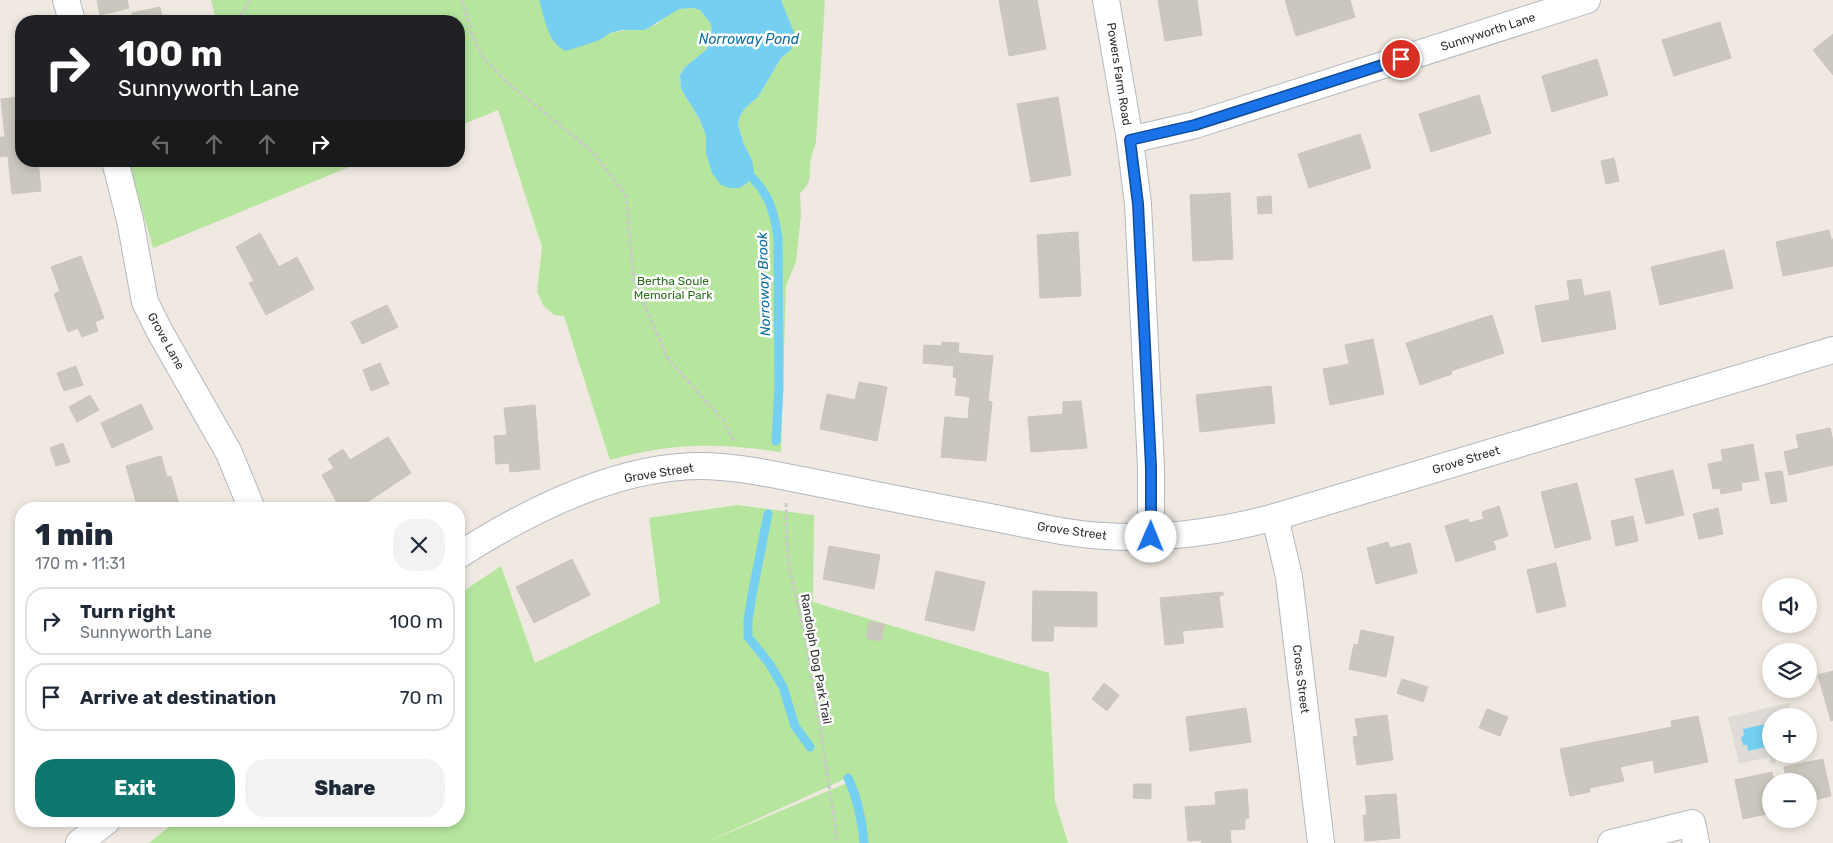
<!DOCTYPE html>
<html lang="en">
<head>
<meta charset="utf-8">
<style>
  :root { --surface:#fff; --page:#f2f2f3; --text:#1f2937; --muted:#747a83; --line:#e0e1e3; --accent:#0f766e }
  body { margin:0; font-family:Rubik,sans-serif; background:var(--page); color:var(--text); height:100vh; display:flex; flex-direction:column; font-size:19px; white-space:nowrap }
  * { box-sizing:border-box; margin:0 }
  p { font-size:16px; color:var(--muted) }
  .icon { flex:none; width:28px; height:28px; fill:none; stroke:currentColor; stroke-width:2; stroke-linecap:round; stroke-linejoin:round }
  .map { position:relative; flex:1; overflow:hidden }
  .side { position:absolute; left:15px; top:502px; width:450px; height:325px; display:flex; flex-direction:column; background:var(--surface); border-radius:20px; box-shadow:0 2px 8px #0003 }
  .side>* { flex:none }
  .hud { position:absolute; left:15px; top:15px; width:450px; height:152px; border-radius:20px; box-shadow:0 2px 8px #0003; background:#202124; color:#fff; overflow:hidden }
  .controls { position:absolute; left:1762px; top:578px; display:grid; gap:10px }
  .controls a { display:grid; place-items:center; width:55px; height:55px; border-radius:50%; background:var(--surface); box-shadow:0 2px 8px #0003; font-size:25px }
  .pin { position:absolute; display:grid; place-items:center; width:42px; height:42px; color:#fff; margin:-21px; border:2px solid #fff; border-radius:50%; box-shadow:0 1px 5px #0007 }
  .me { position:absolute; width:55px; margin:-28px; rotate:1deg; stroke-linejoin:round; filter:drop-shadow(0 0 4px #0008) }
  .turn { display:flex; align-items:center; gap:18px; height:105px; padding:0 20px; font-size:22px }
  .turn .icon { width:65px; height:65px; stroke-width:2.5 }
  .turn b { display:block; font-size:35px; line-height:42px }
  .lanes { display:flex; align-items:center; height:48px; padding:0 20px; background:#0003; justify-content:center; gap:25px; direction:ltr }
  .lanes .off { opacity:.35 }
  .round { display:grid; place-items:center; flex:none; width:52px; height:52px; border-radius:20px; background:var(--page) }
  .head { display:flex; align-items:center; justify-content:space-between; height:85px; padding:0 20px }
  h1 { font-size:30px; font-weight:800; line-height:38px }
  .cta { display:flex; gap:10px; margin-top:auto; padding:10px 20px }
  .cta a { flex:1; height:58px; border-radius:20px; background:var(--accent); color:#fff; font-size:20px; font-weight:800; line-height:58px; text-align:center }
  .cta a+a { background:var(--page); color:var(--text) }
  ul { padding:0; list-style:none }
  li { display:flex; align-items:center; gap:15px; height:68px; margin:0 10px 8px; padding:0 10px; border:2px solid var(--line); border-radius:20px }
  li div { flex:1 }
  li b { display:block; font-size:19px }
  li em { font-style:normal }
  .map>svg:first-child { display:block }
  .green { fill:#b6e59e; fill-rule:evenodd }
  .plaza { fill:#dfdcd8 }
  .water { fill:#75cff0 }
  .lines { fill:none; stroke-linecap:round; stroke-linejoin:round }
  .stream { stroke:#75cff0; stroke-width:9 }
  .building { fill:#cbc7bf; stroke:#cbc5ba }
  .minor-casing { stroke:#b4b7c1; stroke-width:28 }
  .path { stroke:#c9c9c9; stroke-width:3; stroke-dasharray:4 2.5; stroke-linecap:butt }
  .minor { stroke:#fff; stroke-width:26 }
  .route-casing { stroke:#114b97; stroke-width:12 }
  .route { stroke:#1a73e8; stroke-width:9 }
  .labels { text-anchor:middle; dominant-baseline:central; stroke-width:5; stroke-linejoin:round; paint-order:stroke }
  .street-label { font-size:12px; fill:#2e2e2e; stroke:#fff }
  .park-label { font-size:12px; fill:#2c6e1b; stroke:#fff }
  .water-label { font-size:14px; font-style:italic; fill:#0d6fa3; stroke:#fff }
</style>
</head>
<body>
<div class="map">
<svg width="1833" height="843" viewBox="0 0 1833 843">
  <rect width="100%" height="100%" fill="#efe9e1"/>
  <!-- green -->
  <g class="green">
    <path d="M 211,0 L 539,0 L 542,8 L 600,40 L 610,33 L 656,25 L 665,17 L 679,9 L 694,8 L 700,10 L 711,24 L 712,37 L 706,50 L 685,67 L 680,75 L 681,89 L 699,118 L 706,136 L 706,153 L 752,160 L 744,144 L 738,125 L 740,116 L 746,107 L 758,97 L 781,58 L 791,50 L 796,37 L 781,0 L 825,0 L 816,142 C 815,147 812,153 811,158 C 808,174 814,181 800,193 L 801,215 L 796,262 L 786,286 L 781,452 C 716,443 674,442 610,460 L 564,316 L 554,315 L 543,305 L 537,292 L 542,247 L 498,110 L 459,126 L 459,21 L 216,21 Z"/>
    <polygon points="128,161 364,161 153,248"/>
    <path d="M 737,505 L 814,515 L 813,602 L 1049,673 L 1055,801 L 1068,843 L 149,843 L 176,821 L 459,821 L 459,594 L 501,566 L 535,663 L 660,603 L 649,518 ZM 847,778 L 847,783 L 707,842 Z"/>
  </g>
  <!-- plaza -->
  <polygon class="plaza" points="1789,703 1792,716 1771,716 1771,723 1743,730 1748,751 1771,746 1771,754 1783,754 1775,755 1776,763 1771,764 1769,757 1739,764 1728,717"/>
  <!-- water -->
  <g class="water">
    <path d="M 539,0 L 781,0 L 796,37 L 791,50 L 781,58 L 758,97 L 746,107 L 740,116 L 738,125 L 744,144 L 752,160 L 754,171 L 752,177 L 746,184 L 739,188 L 730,188 L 721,185 L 712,173 L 706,153 L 706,136 L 699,118 L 681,89 L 680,75 L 685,67 L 706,50 L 712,37 L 711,24 L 700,10 L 694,8 L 679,9 L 645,30 L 622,30 L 610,33 L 600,40 L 566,51 C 547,43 545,18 539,0 Z"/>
    <polygon points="1771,723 1771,746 1748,751 1747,745 1743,745 1741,737 1744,736 1743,729"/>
  </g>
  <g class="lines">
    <!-- stream -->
    <g class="stream">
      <path d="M 743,170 C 767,188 774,209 778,238 L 779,387 L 776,441"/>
      <polyline points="768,514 752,595 748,621 748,637 769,663 783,687 795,726 810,747"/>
      <path d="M 848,778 C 858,799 862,819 864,843"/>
    </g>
  </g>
  <!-- building -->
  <g class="building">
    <polygon points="97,0 127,0 129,8 100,15"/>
    <polygon points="999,0 1037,0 1046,49 1009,56"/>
    <polygon points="1158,0 1197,0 1202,35 1165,41"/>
    <polygon points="1285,0 1350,0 1355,17 1296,36"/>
    <polygon points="160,7 163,21 133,21 132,13"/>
    <polygon points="1720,22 1731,58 1674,76 1662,40"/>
    <polygon points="1833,34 1833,75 1813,50"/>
    <polygon points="1597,59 1608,95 1552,112 1542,76"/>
    <polygon points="1479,95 1491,133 1431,152 1419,114"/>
    <polygon points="21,97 21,161 38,161 41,191 12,194 8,156 0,157 0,137 5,137 1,99"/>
    <polygon points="1058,97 1071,175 1031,182 1017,104"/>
    <polygon points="1360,134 1371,168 1309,188 1298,154"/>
    <polygon points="1614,158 1619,181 1606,184 1601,161"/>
    <polygon points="1230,193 1233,259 1193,261 1190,195"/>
    <polygon points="1271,196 1272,213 1258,214 1257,197"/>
    <polygon points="1829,230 1831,239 1833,239 1833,266 1783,276 1776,242"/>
    <polygon points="1078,232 1081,296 1040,298 1037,235"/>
    <polygon points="260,233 279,267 297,257 314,289 266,315 249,283 254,281 236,247"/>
    <polygon points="1724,250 1733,288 1660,305 1651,267"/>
    <polygon points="81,256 104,318 95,322 98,331 82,337 78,328 68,332 54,294 60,291 51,267"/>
    <polygon points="1581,279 1584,296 1610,291 1616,329 1542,342 1535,306 1570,300 1567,281"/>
    <polygon points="387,305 398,327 362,344 351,322"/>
    <polygon points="1492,315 1504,353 1451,371 1452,374 1420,385 1406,343"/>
    <polygon points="1373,339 1384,394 1330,405 1323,369 1349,364 1345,345"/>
    <polygon points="942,342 959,343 958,353 993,356 988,401 992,402 986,461 941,457 945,417 968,419 970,397 955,395 957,378 953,377 954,366 923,363 924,345 942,346"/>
    <polygon points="380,363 389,384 371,391 363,370"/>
    <polygon points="76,366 83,385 64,391 57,373"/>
    <polygon points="859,382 887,387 877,441 820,429 827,394 855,400"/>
    <polygon points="1271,386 1275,423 1200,432 1196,395"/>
    <polygon points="90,395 99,410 77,422 69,407"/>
    <polygon points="1081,401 1087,448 1031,452 1028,417 1063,414 1063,402"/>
    <polygon points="141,404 153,429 112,448 101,423"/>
    <polygon points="535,405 540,469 510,472 509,463 496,464 494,436 507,435 504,408"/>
    <polygon points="1830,428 1833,441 1833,465 1789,475 1784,452 1799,448 1796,435"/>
    <polygon points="388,437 411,473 357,509 355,509 350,502 340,508 322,475 334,468 328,459 343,449 350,460"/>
    <polygon points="63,443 70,462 56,466 50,448"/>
    <polygon points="1753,444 1759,480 1741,483 1742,490 1721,494 1720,488 1713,489 1708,464 1723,461 1721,450"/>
    <polygon points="161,456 167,477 171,476 180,509 138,509 126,466"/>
    <polygon points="1673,470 1684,515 1646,524 1635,479"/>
    <polygon points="1782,471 1787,501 1771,504 1765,473"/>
    <polygon points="1577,483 1591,539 1555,548 1541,492"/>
    <polygon points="1499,506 1508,536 1493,541 1496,549 1456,562 1445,526 1468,519 1469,523 1484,519 1482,512"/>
    <polygon points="1718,508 1723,534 1699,539 1693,514"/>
    <polygon points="1633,516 1638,541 1616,546 1611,521"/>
    <polygon points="1388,542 1390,548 1410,543 1417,573 1376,584 1367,548"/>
    <polygon points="829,546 880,555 874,589 823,579"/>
    <polygon points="572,559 590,595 534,623 516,587"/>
    <polygon points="1556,563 1566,606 1537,613 1527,570"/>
    <polygon points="936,571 985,582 974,631 925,620"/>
    <polygon points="1033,591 1097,592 1097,627 1054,626 1053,641 1032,641"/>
    <polygon points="1223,592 1223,595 1219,596 1223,627 1182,631 1184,643 1165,645 1160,598"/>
    <polygon points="869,622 884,624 881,641 866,638"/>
    <polygon points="1361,630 1394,637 1386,677 1349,669 1354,644 1358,645"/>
    <polygon points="1833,671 1833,720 1831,721 1818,675"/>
    <polygon points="1402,679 1428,687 1423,702 1397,693"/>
    <polygon points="1104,683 1119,695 1107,711 1092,699"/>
    <polygon points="1246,708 1251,742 1190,751 1186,717"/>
    <polygon points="1487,709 1508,717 1500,736 1479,728"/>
    <polygon points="1387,715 1393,760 1357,765 1353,737 1358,736 1355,719"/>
    <polygon points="1698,716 1708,762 1655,773 1653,760 1620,767 1624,781 1589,788 1590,792 1570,796 1560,749 1672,727 1671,721"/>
    <polygon points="1823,759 1831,796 1809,801 1809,781 1771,781 1771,813 1743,819 1735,780 1772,772 1773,778 1785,776 1784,767"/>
    <polygon points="1134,784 1151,784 1151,799 1133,798"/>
    <polygon points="1247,789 1249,818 1245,819 1245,829 1230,830 1231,843 1202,843 1201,840 1188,841 1185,807 1216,805 1215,792"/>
    <polygon points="1396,794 1400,838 1365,841 1363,815 1367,815 1365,796"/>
  </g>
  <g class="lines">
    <defs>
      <g id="minor">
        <polyline points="66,0 72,21"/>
        <polyline points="1106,0 1130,140 1138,204 1151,467 1151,537"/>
        <polyline points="1130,140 1195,125 1587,0"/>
        <polyline points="115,161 130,220 145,302 160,332 229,453 252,509"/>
        <polyline points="1275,517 1289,577 1321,843"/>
        <path d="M 459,555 C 528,511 619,465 703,466 C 748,467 793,479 837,487 C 890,498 942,508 995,518 C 1031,525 1067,534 1104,536 C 1162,540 1219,532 1275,517 L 1833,350"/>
        <polyline points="79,843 107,821"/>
        <polyline points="1611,843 1692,823 1696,843"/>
      </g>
    </defs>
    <!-- minor casing -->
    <use href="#minor" class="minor-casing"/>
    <!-- path -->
    <g class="path">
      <polyline points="462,0 475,42 484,59 507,82 592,151 626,195 634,281 668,359 723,420 734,442"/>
      <polyline points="237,21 250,0"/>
      <polyline points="786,503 787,545 790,570 807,646 835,823 836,843"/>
    </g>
    <!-- minor -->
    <use href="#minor" class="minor"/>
  </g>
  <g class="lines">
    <defs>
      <polyline id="route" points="1151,537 1151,467 1138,204 1130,140 1195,125 1401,59"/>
    </defs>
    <!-- route casing -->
    <use href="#route" class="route-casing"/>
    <!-- route -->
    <use href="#route" class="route"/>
  </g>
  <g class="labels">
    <!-- street labels -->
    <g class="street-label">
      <text transform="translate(1488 32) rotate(-18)">Sunnyworth Lane</text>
      <text transform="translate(1119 74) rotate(81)">Powers Farm Road</text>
      <text transform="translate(166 341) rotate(61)">Grove Lane</text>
      <text transform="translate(1466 460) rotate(-17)">Grove Street</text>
      <text transform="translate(659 473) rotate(-9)">Grove Street</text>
      <text transform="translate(1072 531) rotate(8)">Grove Street</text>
      <text transform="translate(816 659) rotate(80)">Randolph Dog Park Trail</text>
      <text transform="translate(1301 679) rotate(83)">Cross Street</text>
    </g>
    <!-- park labels -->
    <g class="park-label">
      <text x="673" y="281">Bertha Soule<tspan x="673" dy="14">Memorial Park</tspan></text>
    </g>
    <!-- water labels -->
    <g class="water-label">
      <text x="749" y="39">Norroway Pond</text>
      <text transform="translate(764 284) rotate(-92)">Norroway Brook</text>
    </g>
  </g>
</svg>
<div class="controls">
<a><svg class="icon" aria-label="sound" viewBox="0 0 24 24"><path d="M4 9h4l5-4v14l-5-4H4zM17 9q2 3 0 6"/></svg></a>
<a><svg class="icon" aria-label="layers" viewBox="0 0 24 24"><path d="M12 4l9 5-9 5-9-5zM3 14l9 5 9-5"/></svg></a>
<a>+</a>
<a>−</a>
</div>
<div class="pin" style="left:1401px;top:59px;background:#d93025"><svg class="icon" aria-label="arrive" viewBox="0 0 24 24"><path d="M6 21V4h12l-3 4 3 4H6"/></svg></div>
<svg class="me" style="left:1151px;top:537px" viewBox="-20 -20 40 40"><circle r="19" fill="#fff"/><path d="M0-13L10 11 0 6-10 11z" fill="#1a73e8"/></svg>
<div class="hud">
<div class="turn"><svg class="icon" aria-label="right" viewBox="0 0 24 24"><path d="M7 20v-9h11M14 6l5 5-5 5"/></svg><div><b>100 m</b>Sunnyworth Lane</div></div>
<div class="lanes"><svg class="icon off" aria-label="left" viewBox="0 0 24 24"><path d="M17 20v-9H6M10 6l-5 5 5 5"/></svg><svg class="icon off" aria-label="ahead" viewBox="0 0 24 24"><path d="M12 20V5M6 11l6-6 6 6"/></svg><svg class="icon off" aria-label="ahead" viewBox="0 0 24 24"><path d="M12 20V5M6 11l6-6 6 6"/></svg><svg class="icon" aria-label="right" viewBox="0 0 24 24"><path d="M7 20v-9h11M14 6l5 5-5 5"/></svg></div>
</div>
<section class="side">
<div class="head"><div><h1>1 min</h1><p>170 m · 11:31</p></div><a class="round"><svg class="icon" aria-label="close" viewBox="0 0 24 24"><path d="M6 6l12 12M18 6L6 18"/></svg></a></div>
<ul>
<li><svg class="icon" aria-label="right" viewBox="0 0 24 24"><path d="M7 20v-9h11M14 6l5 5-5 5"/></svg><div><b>Turn right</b><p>Sunnyworth Lane</p></div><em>100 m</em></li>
<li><svg class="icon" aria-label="arrive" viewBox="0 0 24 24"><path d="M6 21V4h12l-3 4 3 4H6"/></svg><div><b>Arrive at destination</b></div><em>70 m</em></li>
</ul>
<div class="cta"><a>Exit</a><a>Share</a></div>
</section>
</div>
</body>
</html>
